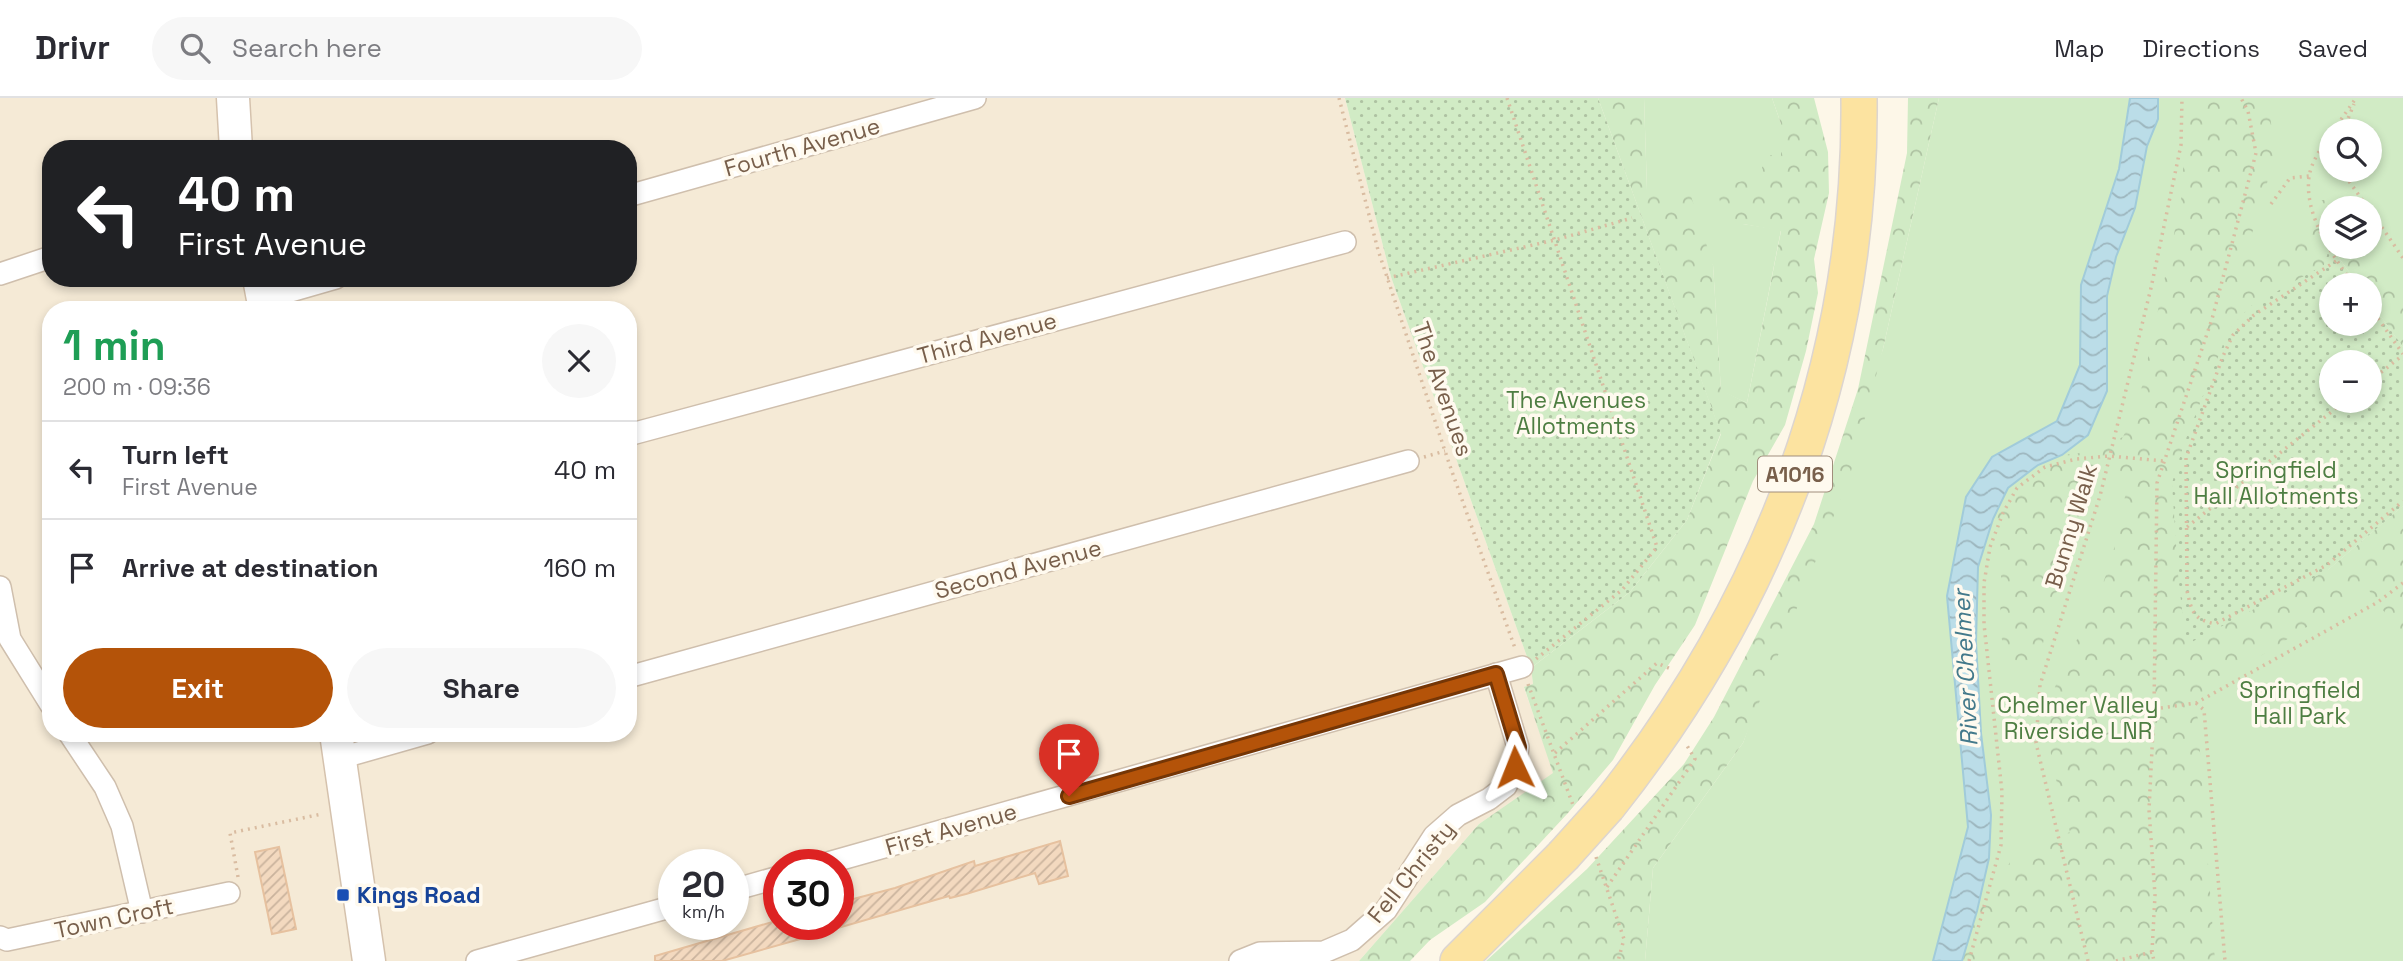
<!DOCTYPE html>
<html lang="en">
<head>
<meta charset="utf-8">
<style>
  :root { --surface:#fff; --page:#f7f7f7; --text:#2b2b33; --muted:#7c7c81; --line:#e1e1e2; --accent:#b45309 }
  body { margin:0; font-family:"Space Grotesk",sans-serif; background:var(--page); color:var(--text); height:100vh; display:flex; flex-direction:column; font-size:26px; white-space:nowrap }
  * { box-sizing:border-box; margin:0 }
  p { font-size:23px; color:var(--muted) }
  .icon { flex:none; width:38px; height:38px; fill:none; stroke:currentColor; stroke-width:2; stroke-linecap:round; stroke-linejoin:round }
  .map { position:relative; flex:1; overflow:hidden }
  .sheet { position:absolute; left:42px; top:203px; width:595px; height:441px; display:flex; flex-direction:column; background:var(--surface); border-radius:28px; box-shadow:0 4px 10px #0003 }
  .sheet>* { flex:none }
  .top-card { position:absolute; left:42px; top:42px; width:595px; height:147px; border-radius:28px; box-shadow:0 4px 10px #0003; background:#202124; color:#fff; overflow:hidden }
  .tools { position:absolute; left:2319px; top:21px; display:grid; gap:14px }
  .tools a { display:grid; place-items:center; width:63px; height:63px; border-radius:50%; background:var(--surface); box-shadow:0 4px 10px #0003; font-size:35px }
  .speed { position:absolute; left:658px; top:751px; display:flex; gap:14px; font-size:35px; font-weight:700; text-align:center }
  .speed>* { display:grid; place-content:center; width:91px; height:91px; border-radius:50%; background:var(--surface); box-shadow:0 4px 10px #0003; line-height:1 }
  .speed small { font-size:18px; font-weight:400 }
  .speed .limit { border:10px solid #d22; background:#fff; color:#111 }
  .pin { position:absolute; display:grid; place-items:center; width:60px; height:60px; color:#fff; margin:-72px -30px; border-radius:50% 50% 50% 0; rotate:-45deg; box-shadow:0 0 7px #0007 }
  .pin .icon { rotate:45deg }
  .me { position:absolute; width:77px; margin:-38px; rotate:358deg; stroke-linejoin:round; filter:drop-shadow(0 0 5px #0008) }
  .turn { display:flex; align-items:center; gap:24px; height:147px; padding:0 21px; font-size:32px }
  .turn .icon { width:91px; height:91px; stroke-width:2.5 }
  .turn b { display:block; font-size:49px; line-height:60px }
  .round { display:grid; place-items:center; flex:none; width:74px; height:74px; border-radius:37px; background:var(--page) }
  .head { display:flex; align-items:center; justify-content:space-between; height:119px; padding:0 21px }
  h1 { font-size:42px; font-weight:700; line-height:52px; color:#1e9e55 }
  .cta { display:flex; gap:14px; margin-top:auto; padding:14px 21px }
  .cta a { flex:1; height:80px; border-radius:42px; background:var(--accent); color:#fff; font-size:28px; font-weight:700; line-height:80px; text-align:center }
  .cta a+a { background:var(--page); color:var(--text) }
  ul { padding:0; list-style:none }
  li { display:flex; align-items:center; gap:21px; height:98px; padding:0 21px; border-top:2px solid var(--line) }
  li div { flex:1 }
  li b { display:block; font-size:26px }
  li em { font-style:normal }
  header { display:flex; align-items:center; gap:42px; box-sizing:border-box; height:98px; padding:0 35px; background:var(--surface); border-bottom:2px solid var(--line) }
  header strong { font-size:33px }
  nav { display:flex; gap:38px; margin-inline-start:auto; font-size:24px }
  .search { width:490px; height:63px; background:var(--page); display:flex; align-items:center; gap:18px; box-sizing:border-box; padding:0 24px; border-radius:38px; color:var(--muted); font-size:26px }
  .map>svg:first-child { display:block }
  .residential { fill:#f5ead6; fill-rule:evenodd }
  .green { fill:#d1ebc5; fill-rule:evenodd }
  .forest { fill:url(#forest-crowns) }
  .garden { fill:url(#garden-dots); fill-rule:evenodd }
  .water { fill:url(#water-waves); stroke:#a1cbda; stroke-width:2 }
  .building { fill:url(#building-hatch); stroke:#e6c19f; stroke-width:2 }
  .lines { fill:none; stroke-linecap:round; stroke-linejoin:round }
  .minor-casing { stroke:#cfbfad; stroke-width:24 }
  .secondary-casing { stroke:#d5c2ad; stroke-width:35 }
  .primary-casing { stroke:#dcd5d0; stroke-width:38 }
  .path { stroke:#d9bca1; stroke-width:3.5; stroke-dasharray:2 5; stroke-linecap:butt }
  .minor { stroke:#fff; stroke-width:21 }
  .secondary { stroke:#fff; stroke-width:32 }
  .primary { stroke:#fce3a0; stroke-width:35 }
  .primary-bridge-casing { stroke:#dcd5d0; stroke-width:38; stroke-linecap:butt }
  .primary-bridge { stroke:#fce3a0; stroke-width:35 }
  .route-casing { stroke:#753606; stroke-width:18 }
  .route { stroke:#b45309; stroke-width:12 }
  .transit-dot { fill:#1a4fb4; stroke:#fffaef; stroke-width:2.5 }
  .labels { text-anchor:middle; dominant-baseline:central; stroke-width:7; stroke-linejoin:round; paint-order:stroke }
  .shield { fill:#fffaef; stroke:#a08e7c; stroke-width:2 }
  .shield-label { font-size:21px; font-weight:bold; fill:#785f4b }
  .street-label { font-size:23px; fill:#785f4b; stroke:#fffaef }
  .park-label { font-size:23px; fill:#4e7e42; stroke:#fffaef }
  .transit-label { font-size:23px; font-weight:bold; fill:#164399; stroke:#fffaef; text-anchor:start }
  .water-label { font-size:24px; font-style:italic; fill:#43798b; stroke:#fffaef }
</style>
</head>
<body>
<header>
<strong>Drivr</strong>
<div class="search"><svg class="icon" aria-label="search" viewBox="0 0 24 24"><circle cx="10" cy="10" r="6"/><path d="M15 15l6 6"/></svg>Search here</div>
<nav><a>Map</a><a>Directions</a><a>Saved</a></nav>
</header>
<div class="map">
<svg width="2403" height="863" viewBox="0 0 2403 863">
  <defs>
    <pattern id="forest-crowns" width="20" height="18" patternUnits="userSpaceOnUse" patternTransform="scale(1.75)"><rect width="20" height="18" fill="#d1ebc5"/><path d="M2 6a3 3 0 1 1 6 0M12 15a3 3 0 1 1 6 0" fill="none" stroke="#aec2a2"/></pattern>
    <pattern id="garden-dots" width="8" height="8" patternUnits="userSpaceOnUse" patternTransform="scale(1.75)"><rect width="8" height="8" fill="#d1ebc5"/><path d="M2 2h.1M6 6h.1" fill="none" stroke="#aec2a2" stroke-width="1.8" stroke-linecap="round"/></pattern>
    <pattern id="water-waves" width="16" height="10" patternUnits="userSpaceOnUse" patternTransform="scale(1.75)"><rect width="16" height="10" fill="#bbdde8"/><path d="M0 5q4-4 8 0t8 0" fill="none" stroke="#9db6be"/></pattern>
    <pattern id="building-hatch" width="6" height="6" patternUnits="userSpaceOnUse" patternTransform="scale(1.75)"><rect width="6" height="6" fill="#f3d9bf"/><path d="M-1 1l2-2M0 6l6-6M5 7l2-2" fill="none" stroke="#cab39d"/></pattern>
  </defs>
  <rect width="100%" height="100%" fill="#fdf7e8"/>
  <!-- residential -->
  <path class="residential" d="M 0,0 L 1345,0 L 1391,179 L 1531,570 L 1533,586 L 1524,590 L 1554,675 L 1479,726 L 1359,863 L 0,863 ZM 51,51 L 628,51 L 628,180 L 51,180 ZM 51,212 L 628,212 L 628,635 L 51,635 ZM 674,766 L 733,766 L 733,826 L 674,826 ZM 779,766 L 838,766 L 838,826 L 779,826 Z"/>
  <!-- green -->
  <g class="green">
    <polygon points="1644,0 1772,0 1781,26 1781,59 1764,77 1743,126 1781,132 1747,305 1721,293 1713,167 1647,92"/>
    <path d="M 1939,0 L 2403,0 L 2403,249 L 2370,203 L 2370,187 L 2359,187 L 2331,149 L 2370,149 L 2370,110 L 2331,110 L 2328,472 L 2403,408 L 2403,863 L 1645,863 L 1653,770 L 1743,645 L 1883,251 ZM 2331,33 L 2370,33 L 2370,72 L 2331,72 Z"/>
  </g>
  <!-- forest -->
  <g class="forest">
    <polygon points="1598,0 1644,0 1647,92 1689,92 1713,167 1721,292 1747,305 1781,133 1743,126 1722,113 1717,90 1764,77 1762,69 1768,57 1781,58 1781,26 1772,0 1814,0 1828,54 1829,95 1814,161 1818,195 1806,253 1785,327 1753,383 1695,527 1655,587 1613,662 1568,715 1485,804 1430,842 1410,863 1359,863 1479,726 1553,675 1524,589 1533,586 1531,570 1630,494 1687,422 1721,336"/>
    <polygon points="1908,0 1939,0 1883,251 1850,377 1743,645 1653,770 1645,863 1486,863 1587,771 1684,666 1714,619 1814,426 1858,291 1907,55"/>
    <path d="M 2188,0 L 2265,0 L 2268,7 L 2276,55 L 2250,142 L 2260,163 L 2317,130 L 2320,126 L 2318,113 L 2319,102 L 2327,102 L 2336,110 L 2331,110 L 2331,149 L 2324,167 L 2251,208 L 2203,302 L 2184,346 L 2172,386 L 2328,472 L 2403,408 L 2403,540 L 2368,491 L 2196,598 L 2215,863 L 1962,863 L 1977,813 L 1999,784 L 2010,764 L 2033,750 L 2070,734 C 2061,697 2046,657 2049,619 C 2052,576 2081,540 2097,501 C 2113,462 2123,420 2128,377 L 2110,376 L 2096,387 L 2081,409 L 2045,535 L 2040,561 L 2031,578 L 2023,583 L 2014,582 C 1993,541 2003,497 2001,453 C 2001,443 1996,431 1993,421 L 2008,390 L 2038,367 L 2062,357 L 2090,354 L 2123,339 L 2138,307 L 2181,103 Z"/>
    <polygon points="2331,149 2363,149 2403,208 2403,249 2370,203 2370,187 2359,187"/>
  </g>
  <!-- garden -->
  <g class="garden">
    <polygon points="1345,0 1598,0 1721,335 1687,422 1630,494 1531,570 1391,179"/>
    <path d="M 2330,148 L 2359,187 L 2331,187 L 2331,226 L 2370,226 L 2370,203 L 2403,249 L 2403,408 L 2328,472 L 2186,547 L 2178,476 L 2172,385 L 2184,346 L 2229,231 L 2251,208 L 2324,167 ZM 2331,264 L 2370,264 L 2370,303 L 2331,303 Z"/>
  </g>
  <!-- water -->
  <polygon class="water" points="2130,0 2158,0 2158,21 2147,48 2135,110 2116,159 2107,198 2107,293 2088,337 2062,357 2038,367 2008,390 1993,421 1978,469 1976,544 1981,635 1991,717 1989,760 1977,813 1962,863 1933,863 1968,729 1947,498 1966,399 1992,359 2057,323 2080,267 2081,187 2119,71"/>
  <!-- building -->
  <g class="building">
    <polygon points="1060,743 1068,778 1039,786 1035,775 966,796 950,800 949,798 838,830 838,805 895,790 974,763 975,768"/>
    <polygon points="279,749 296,831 272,836 255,754"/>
    <polygon points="779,822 779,826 835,826 836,831 722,863 655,863 655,858"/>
  </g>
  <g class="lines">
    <defs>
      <g id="minor">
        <polyline points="628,98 975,0"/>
        <polyline points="0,176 51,159"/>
        <polyline points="263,201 336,180"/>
        <polyline points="628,337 1345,144"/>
        <polyline points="0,489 10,541 51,607"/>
        <polyline points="628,579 1408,363"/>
        <polyline points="69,635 105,689 122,728 142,814"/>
        <polyline points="340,660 428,635"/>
        <polyline points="824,766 1522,569"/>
        <polyline points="733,792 779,779"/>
        <polyline points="0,839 7,842 229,795"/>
        <polyline points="477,863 674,808"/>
        <polyline points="1240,863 1260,855 1324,854 1352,842 1386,812 1434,738 1458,717 1489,701 1506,688 1515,669 1518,649 1496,576"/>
      </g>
      <g id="secondary">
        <polyline points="233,0 236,51"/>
        <polyline points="259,180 265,212"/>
        <polyline points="336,635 369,863"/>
      </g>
      <g id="primary">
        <path d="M 1608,708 C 1771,503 1862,263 1859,0"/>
        <polyline points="1458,863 1563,758"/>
      </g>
    </defs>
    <!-- minor casing -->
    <use href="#minor" class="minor-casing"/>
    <!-- secondary casing -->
    <use href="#secondary" class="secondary-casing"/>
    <!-- primary casing -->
    <use href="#primary" class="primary-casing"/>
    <!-- path -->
    <g class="path">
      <polyline points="1339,0 1378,152 1450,368 1516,553"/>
      <polyline points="1507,0 1657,449 1622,492 1536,561"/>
      <polyline points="2333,33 2356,0"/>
      <polyline points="2343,33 2354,6"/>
      <path d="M 2331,36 C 2322,48 2311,64 2309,79 C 2304,118 2333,158 2354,187"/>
      <polyline points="2341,72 2368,110"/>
      <polyline points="2271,106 2290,80 2309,78"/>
      <polyline points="2370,112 2403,160"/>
      <path d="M 2336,163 L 2254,217 L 2233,237 L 2223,258 L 2186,360 L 2187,493 C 2192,514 2193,521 2215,526 L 2327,467 L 2403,403"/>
      <polyline points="1387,180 1555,142 1632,120"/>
      <polyline points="2370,209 2403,256"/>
      <polyline points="2370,283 2403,257"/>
      <polyline points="1424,359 1445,353"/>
      <polyline points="2187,429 2345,303"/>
      <polyline points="1528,586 1573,707"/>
      <polyline points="2196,605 2204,612 2225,863"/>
      <polyline points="2154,611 2196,605 2378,504 2403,485"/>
      <polyline points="1555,655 1657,565 1673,572"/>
      <polyline points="1596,759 1624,841 1618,863"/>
      <polyline points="238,779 230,735 322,716"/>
      <polyline points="1607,789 1695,661 1686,646"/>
      <polyline points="2152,854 2155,797 2149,712 2154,611 2157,385 2212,221 2256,55 2248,13 2241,0"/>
      <polyline points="1969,863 2001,747 2002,694 1984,526 1984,485 1990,449 2003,415 2017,390 2045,369 2076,361 2109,358 2164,363"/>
      <polyline points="2088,863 2036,645 2040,587 2100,398 2151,190 2181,47 2182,0"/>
      <polyline points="2116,863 2152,854 2154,863"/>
    </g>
    <!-- minor -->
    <use href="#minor" class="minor"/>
    <!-- secondary -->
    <use href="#secondary" class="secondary"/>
    <!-- primary -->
    <use href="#primary" class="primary"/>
    <defs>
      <polyline id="primary-bridge" points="1563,758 1608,708"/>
    </defs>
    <!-- primary-bridge casing -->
    <use href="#primary-bridge" class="primary-bridge-casing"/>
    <!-- primary-bridge -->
    <use href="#primary-bridge" class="primary-bridge"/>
  </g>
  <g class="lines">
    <defs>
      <polyline id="route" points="1069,698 1496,576 1518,649 1515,669"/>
    </defs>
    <!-- route casing -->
    <use href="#route" class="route-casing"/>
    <!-- route -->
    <use href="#route" class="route"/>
  </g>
  <!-- markers -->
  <rect class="transit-dot" x="336" y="790" width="14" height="14" rx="3.5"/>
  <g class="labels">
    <!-- shield labels -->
    <rect class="shield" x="1758" y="358.5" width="74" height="35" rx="5"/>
    <g class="shield-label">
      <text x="1795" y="376">A1016</text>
    </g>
    <!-- street labels -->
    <g class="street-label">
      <text transform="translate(802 49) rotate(-16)">Fourth Avenue</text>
      <text transform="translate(987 240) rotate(-15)">Third Avenue</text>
      <text transform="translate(1443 291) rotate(71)">The Avenues</text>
      <text transform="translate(2071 428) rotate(-73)">Bunny Walk</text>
      <text transform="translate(1018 471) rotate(-15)">Second Avenue</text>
      <text transform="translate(951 731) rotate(-16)">First Avenue</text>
      <text transform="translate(1411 774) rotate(-51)">Fell Christy</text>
      <text transform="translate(114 820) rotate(-12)">Town Croft</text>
    </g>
    <!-- park labels -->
    <g class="park-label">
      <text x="1576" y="302">The Avenues<tspan x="1576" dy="26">Allotments</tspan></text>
      <text x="2276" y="372">Springfield<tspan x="2276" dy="26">Hall Allotments</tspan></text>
      <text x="2300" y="592">Springfield<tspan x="2300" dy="26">Hall Park</tspan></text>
      <text x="2078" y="607">Chelmer Valley<tspan x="2078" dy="26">Riverside LNR</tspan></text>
    </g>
    <!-- transit labels -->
    <g class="transit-label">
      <text x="357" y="797">Kings Road</text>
    </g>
    <!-- water labels -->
    <g class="water-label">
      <text transform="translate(1965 570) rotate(-93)">River Chelmer</text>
    </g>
  </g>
</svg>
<div class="tools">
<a><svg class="icon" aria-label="search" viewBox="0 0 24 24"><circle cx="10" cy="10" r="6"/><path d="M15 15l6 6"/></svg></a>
<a><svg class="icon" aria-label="layers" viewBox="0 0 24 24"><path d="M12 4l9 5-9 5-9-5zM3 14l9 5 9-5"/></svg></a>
<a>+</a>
<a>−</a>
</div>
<div class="speed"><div>20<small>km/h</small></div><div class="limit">30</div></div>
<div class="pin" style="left:1069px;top:698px;background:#d93025"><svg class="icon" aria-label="arrive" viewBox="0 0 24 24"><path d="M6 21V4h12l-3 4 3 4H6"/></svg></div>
<svg class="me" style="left:1515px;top:669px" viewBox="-20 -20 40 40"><path d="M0-17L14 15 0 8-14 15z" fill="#b45309" stroke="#fff" stroke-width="4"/></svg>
<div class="top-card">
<div class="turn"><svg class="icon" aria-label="left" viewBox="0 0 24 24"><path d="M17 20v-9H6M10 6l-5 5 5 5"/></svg><div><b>40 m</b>First Avenue</div></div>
</div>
<section class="sheet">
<div class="head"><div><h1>1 min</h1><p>200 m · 09:36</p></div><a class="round"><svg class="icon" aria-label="close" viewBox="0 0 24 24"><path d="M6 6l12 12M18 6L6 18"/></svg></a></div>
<ul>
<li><svg class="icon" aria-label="left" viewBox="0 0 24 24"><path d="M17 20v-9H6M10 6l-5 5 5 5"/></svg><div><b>Turn left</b><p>First Avenue</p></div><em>40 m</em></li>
<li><svg class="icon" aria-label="arrive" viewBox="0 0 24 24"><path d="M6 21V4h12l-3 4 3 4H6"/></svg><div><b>Arrive at destination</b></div><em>160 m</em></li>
</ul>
<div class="cta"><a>Exit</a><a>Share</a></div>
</section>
</div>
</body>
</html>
